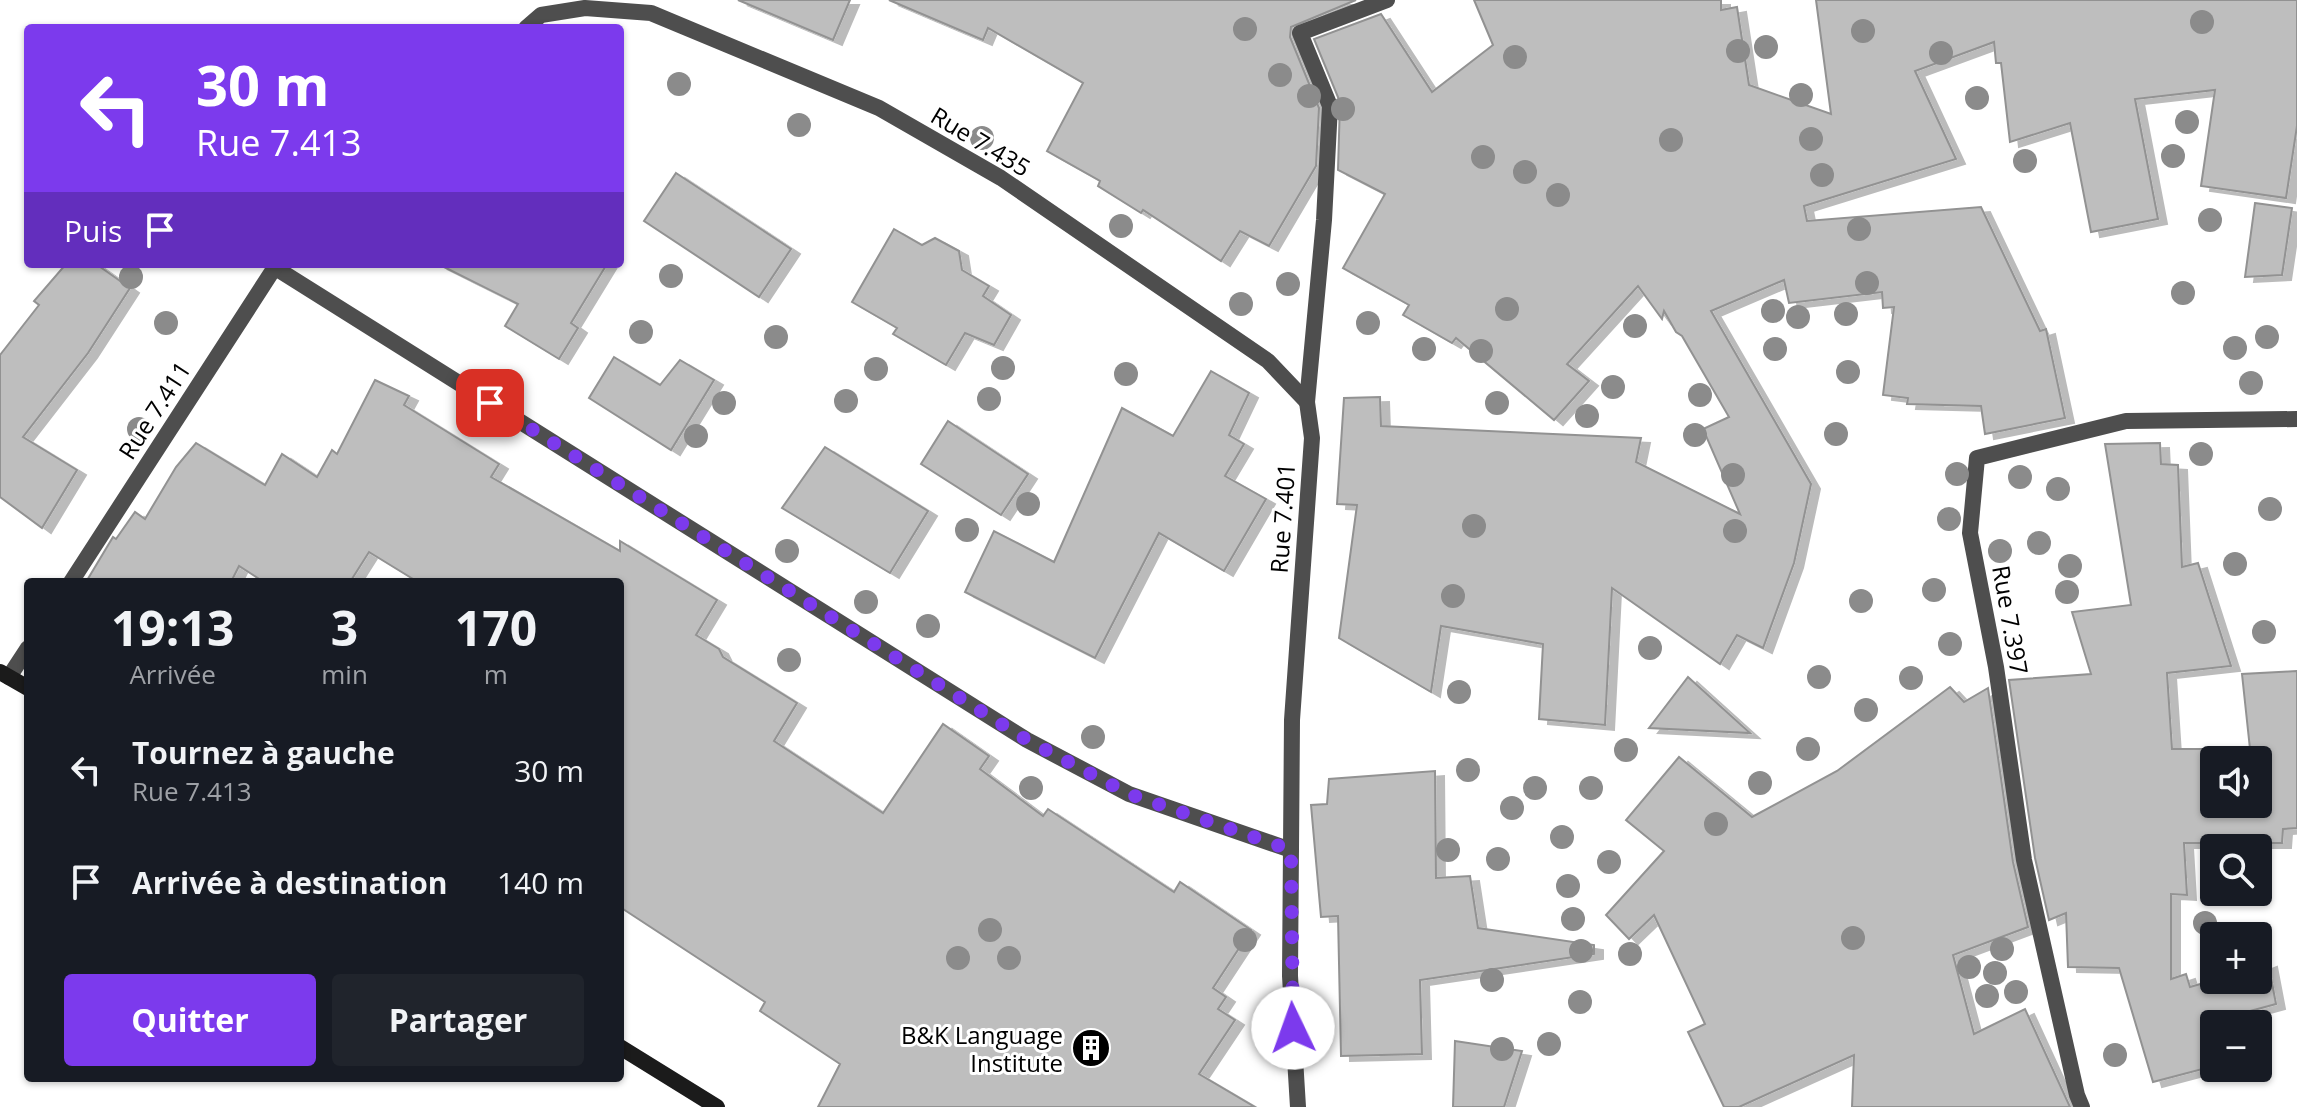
<!DOCTYPE html>
<html lang="fr">
<head>
<meta charset="utf-8">
<style>
  :root { --surface:#171b24; --page:#20242c; --text:#f1f3f6; --muted:#9ea1a6; --accent:#7c3aed }
  body { margin:0; font-family:"Open Sans",sans-serif; background:var(--page); color:var(--text); height:100vh; display:flex; flex-direction:column; font-size:30px; white-space:nowrap }
  * { box-sizing:border-box; margin:0 }
  p { font-size:26px; color:var(--muted) }
  .icon { flex:none; width:44px; height:44px; fill:none; stroke:currentColor; stroke-width:2; stroke-linecap:round; stroke-linejoin:round }
  .map { position:relative; flex:1; overflow:hidden }
  .drawer { position:absolute; left:24px; top:578px; width:600px; height:504px; display:flex; flex-direction:column; background:var(--surface); border-radius:8px; box-shadow:0 2px 6px #0004 }
  .drawer>* { flex:none }
  .guide { position:absolute; left:24px; top:24px; width:600px; height:244px; border-radius:8px; box-shadow:0 2px 6px #0004; background:#7c3aed; color:#fff; overflow:hidden }
  .controls { position:absolute; left:2200px; top:746px; display:grid; gap:16px }
  .controls a { display:grid; place-items:center; width:72px; height:72px; border-radius:8px; background:var(--surface); box-shadow:0 2px 6px #0004; font-size:40px }
  .pin { position:absolute; display:grid; place-items:center; width:68px; height:68px; color:#fff; margin:-34px; border-radius:16px; box-shadow:0 4px 12px #0006 }
  .me { position:absolute; width:88px; margin:-44px; rotate:357deg; stroke-linejoin:round; filter:drop-shadow(0 0 6px #0008) }
  .turn { display:flex; align-items:center; gap:28px; height:168px; padding:0 40px; font-size:36px }
  .turn .icon { width:104px; height:104px; stroke-width:2.5 }
  .turn b { display:block; font-size:56px; line-height:68px }
  .then { display:flex; align-items:center; height:76px; padding:0 40px; background:#0003; gap:16px; font-size:30px }
  .eta { display:flex; justify-content:space-evenly; align-items:center; height:136px; text-align:center }
  .eta b { font-size:48px; font-weight:700; line-height:56px }
  .cta { display:flex; gap:16px; margin-top:auto; padding:16px 40px }
  .cta a { flex:1; height:92px; border-radius:8px; background:var(--accent); color:#fff; font-size:32px; font-weight:700; line-height:92px; text-align:center }
  .cta a+a { background:var(--page); color:var(--text) }
  ul { padding:0; list-style:none }
  li { display:flex; align-items:center; gap:24px; height:112px; padding:0 40px }
  li div { flex:1 }
  li b { display:block; font-size:30px }
  li em { font-style:normal }
  .map>svg:first-child { display:block }
  .building { fill:#bebebe; stroke:#929292; stroke-width:2; fill-rule:evenodd; filter:url(#shadow) }
  .lines { fill:none; stroke-linecap:round; stroke-linejoin:round }
  .minor { stroke:#4e4e4e; stroke-width:16 }
  .secondary { stroke:#1b1b1b; stroke-width:16 }
  .tree { fill:#8b8b8b }
  .route { stroke:#7c3aed; stroke-width:14; stroke-dasharray:0 25.2 }
  .labels { text-anchor:middle; dominant-baseline:central; stroke-width:6; stroke-linejoin:round; paint-order:stroke }
  .street-label { font-size:24px; fill:#000; stroke:#fff }
  .poi-label { font-size:24px; fill:#000; stroke:#fff; text-anchor:end }
</style>
</head>
<body>
<div class="map">
<svg width="2297" height="1107" viewBox="0 0 2297 1107">
  <defs>
    <filter id="shadow"><feDropShadow dx="9" dy="5" stdDeviation="0" flood-color="#0004"/></filter>
  </defs>
  <rect width="100%" height="100%" fill="#fff"/>
  <!-- building -->
  <g class="building">
    <polygon points="738,0 850,0 833,40"/>
    <polygon points="889,0 1356,0 1291,27 1290,37 1319,108 1316,166 1269,246 1240,231 1221,261 1143,210 1141,213 1098,186 1100,181 1047,151 1083,83 988,28 983,40"/>
    <polygon points="1474,0 1721,0 1721,10 1737,7 1749,85 1831,114 1816,0 2297,0 2297,126 2286,198 2201,186 2215,90 2135,99 2158,219 2091,232 2070,123 2010,142 2001,63 1996,63 1994,42 1915,71 1956,159 1804,206 1807,221 1981,207 2040,331 2046,329 2065,418 1985,434 1981,406 1907,404 1908,398 1883,395 1894,307 1883,308 1882,292 1789,303 1784,280 1711,311 1811,484 1794,563 1763,648 1737,635 1720,664 1612,588 1605,725 1539,719 1543,644 1441,626 1431,692 1339,638 1357,505 1337,504 1344,398 1380,397 1381,426 1641,438 1636,462 1740,514 1703,429 1729,417 1682,336 1676,332 1664,311 1662,319 1638,286 1567,364 1589,381 1554,420 1456,338 1452,343 1403,315 1409,305 1343,268 1385,194 1338,170 1340,102 1314,39 1381,14 1432,92 1493,45"/>
    <polygon points="676,173 791,249 759,297 644,221"/>
    <polygon points="2255,203 2292,208 2282,275 2245,277"/>
    <polygon points="894,229 922,245 935,238 959,251 962,270 989,286 983,296 1011,315 994,345 965,333 946,365 893,334 897,328 852,302"/>
    <polygon points="66,264 96,264 130,288 88,353 23,437 77,470 42,528 0,497 0,355 39,305 34,301"/>
    <polygon points="438,264 607,264 571,323 578,328 559,359 505,326 518,304"/>
    <polygon points="614,357 660,385 680,360 714,380 671,450 589,398"/>
    <polygon points="1211,371 1249,393 1229,435 1244,444 1225,476 1266,499 1224,571 1159,533 1095,658 965,592 994,531 1054,562 1122,408 1173,436"/>
    <polygon points="375,380 409,396 404,405 499,464 491,477 620,551 620,541 717,600 696,635 719,649 723,657 797,703 774,741 883,813 943,724 989,756 980,769 1043,816 1048,809 1174,892 1180,882 1251,930 1213,988 1226,997 1218,1009 1235,1020 1199,1074 1255,1107 818,1107 840,1064 760,1011 765,1002 620,907 620,582 418,582 369,552 350,582 264,582 239,566 231,582 86,582 113,537 116,539 135,512 145,519 176,467 196,443 265,485 282,454 317,477 332,450 337,454"/>
    <polygon points="948,421 1028,474 1001,515 921,464"/>
    <path d="M 2160,443 L 2161,464 L 2178,465 L 2182,567 L 2198,563 L 2231,666 L 2167,673 L 2172,749 L 2250,749 L 2242,674 L 2297,671 L 2297,828 L 2283,829 L 2282,843 L 2184,843 L 2187,895 L 2171,894 L 2171,979 L 2186,974 L 2190,987 L 2214,980 L 2258,980 L 2258,966 L 2268,962 L 2276,1004 L 2232,1016 L 2235,1024 L 2214,1024 L 2214,1066 L 2153,1082 L 2119,968 L 2068,967 L 2066,913 L 2049,920 L 2035,858 L 2009,680 L 2091,674 L 2072,612 L 2131,605 L 2105,444 ZM 2214,760 L 2258,760 L 2258,804 L 2214,804 Z"/>
    <polygon points="825,447 928,511 890,573 782,508"/>
    <polygon points="1688,677 1750,733 1649,728"/>
    <polygon points="1950,687 1964,702 1988,688 2013,862 2028,927 1953,955 1974,1034 2025,1009 2070,1107 1852,1107 1854,1055 1739,1107 1724,1107 1688,1032 1705,1024 1654,915 1629,939 1606,915 1664,851 1626,820 1679,757 1752,817 1837,771"/>
    <polygon points="1435,771 1436,878 1470,876 1478,928 1594,945 1594,954 1420,980 1422,1054 1341,1056 1338,916 1321,917 1311,805 1327,804 1329,779"/>
    <polygon points="1455,1041 1522,1051 1504,1107 1453,1107"/>
  </g>
  <g class="lines">
    <!-- minor -->
    <g class="minor">
      <polyline points="526,28 541,15 585,8 651,13 879,108 1001,178 1268,361 1307,402"/>
      <polyline points="274,267 1027,740 1129,794 1291,850"/>
      <polyline points="71,582 277,264"/>
      <polyline points="9,677 28,648"/>
      <polyline points="1298,1107 1290,976 1292,720 1312,438 1307,402 1324,220 1330,106 1300,33 1387,0"/>
      <polyline points="2082,1107 2077,1095 2024,860 1996,667 1970,533 1977,458 2126,421 2297,419"/>
    </g>
    <!-- secondary -->
    <g class="secondary">
      <polyline points="0,672 28,688"/>
      <polyline points="620,1047 717,1107"/>
    </g>
  </g>
  <!-- trees -->
  <g class="tree">
    <circle cx="2202" cy="22" r="12"/>
    <circle cx="1245" cy="29" r="12"/>
    <circle cx="1863" cy="31" r="12"/>
    <circle cx="1766" cy="47" r="12"/>
    <circle cx="1738" cy="51" r="12"/>
    <circle cx="1941" cy="53" r="12"/>
    <circle cx="1515" cy="57" r="12"/>
    <circle cx="1280" cy="75" r="12"/>
    <circle cx="679" cy="84" r="12"/>
    <circle cx="1801" cy="95" r="12"/>
    <circle cx="1309" cy="96" r="12"/>
    <circle cx="1977" cy="98" r="12"/>
    <circle cx="1343" cy="109" r="12"/>
    <circle cx="2187" cy="122" r="12"/>
    <circle cx="799" cy="125" r="12"/>
    <circle cx="982" cy="138" r="12"/>
    <circle cx="1811" cy="139" r="12"/>
    <circle cx="1671" cy="140" r="12"/>
    <circle cx="2173" cy="156" r="12"/>
    <circle cx="1483" cy="157" r="12"/>
    <circle cx="2025" cy="161" r="12"/>
    <circle cx="1525" cy="172" r="12"/>
    <circle cx="1822" cy="175" r="12"/>
    <circle cx="1558" cy="195" r="12"/>
    <circle cx="2210" cy="220" r="12"/>
    <circle cx="1121" cy="226" r="12"/>
    <circle cx="1859" cy="229" r="12"/>
    <circle cx="671" cy="276" r="12"/>
    <circle cx="131" cy="277" r="12"/>
    <circle cx="1867" cy="283" r="12"/>
    <circle cx="1288" cy="284" r="12"/>
    <circle cx="2183" cy="293" r="12"/>
    <circle cx="1241" cy="304" r="12"/>
    <circle cx="1507" cy="309" r="12"/>
    <circle cx="1773" cy="311" r="12"/>
    <circle cx="1846" cy="314" r="12"/>
    <circle cx="1798" cy="317" r="12"/>
    <circle cx="166" cy="323" r="12"/>
    <circle cx="1368" cy="323" r="12"/>
    <circle cx="1635" cy="326" r="12"/>
    <circle cx="641" cy="332" r="12"/>
    <circle cx="776" cy="337" r="12"/>
    <circle cx="2267" cy="337" r="12"/>
    <circle cx="2235" cy="348" r="12"/>
    <circle cx="1424" cy="349" r="12"/>
    <circle cx="1775" cy="349" r="12"/>
    <circle cx="1481" cy="351" r="12"/>
    <circle cx="1003" cy="368" r="12"/>
    <circle cx="876" cy="369" r="12"/>
    <circle cx="1848" cy="372" r="12"/>
    <circle cx="1126" cy="374" r="12"/>
    <circle cx="2251" cy="383" r="12"/>
    <circle cx="1613" cy="387" r="12"/>
    <circle cx="1700" cy="395" r="12"/>
    <circle cx="989" cy="399" r="12"/>
    <circle cx="846" cy="401" r="12"/>
    <circle cx="724" cy="403" r="12"/>
    <circle cx="1497" cy="403" r="12"/>
    <circle cx="1587" cy="416" r="12"/>
    <circle cx="139" cy="429" r="12"/>
    <circle cx="1836" cy="434" r="12"/>
    <circle cx="1695" cy="435" r="12"/>
    <circle cx="696" cy="436" r="12"/>
    <circle cx="2201" cy="454" r="12"/>
    <circle cx="1957" cy="474" r="12"/>
    <circle cx="1733" cy="475" r="12"/>
    <circle cx="2020" cy="477" r="12"/>
    <circle cx="2058" cy="489" r="12"/>
    <circle cx="1028" cy="504" r="12"/>
    <circle cx="2270" cy="509" r="12"/>
    <circle cx="1949" cy="519" r="12"/>
    <circle cx="1474" cy="526" r="12"/>
    <circle cx="967" cy="530" r="12"/>
    <circle cx="1735" cy="531" r="12"/>
    <circle cx="2039" cy="543" r="12"/>
    <circle cx="787" cy="551" r="12"/>
    <circle cx="2000" cy="551" r="12"/>
    <circle cx="2235" cy="564" r="12"/>
    <circle cx="2070" cy="566" r="12"/>
    <circle cx="1934" cy="590" r="12"/>
    <circle cx="2067" cy="592" r="12"/>
    <circle cx="1453" cy="596" r="12"/>
    <circle cx="1861" cy="601" r="12"/>
    <circle cx="866" cy="602" r="12"/>
    <circle cx="928" cy="626" r="12"/>
    <circle cx="2264" cy="632" r="12"/>
    <circle cx="1950" cy="644" r="12"/>
    <circle cx="1650" cy="648" r="12"/>
    <circle cx="789" cy="660" r="12"/>
    <circle cx="1819" cy="677" r="12"/>
    <circle cx="1911" cy="678" r="12"/>
    <circle cx="1459" cy="692" r="12"/>
    <circle cx="1866" cy="710" r="12"/>
    <circle cx="1093" cy="737" r="12"/>
    <circle cx="1808" cy="749" r="12"/>
    <circle cx="1626" cy="750" r="12"/>
    <circle cx="1468" cy="770" r="12"/>
    <circle cx="1760" cy="783" r="12"/>
    <circle cx="1031" cy="788" r="12"/>
    <circle cx="1535" cy="788" r="12"/>
    <circle cx="1591" cy="788" r="12"/>
    <circle cx="1512" cy="808" r="12"/>
    <circle cx="1716" cy="824" r="12"/>
    <circle cx="1562" cy="837" r="12"/>
    <circle cx="1448" cy="850" r="12"/>
    <circle cx="1498" cy="859" r="12"/>
    <circle cx="1609" cy="862" r="12"/>
    <circle cx="1568" cy="886" r="12"/>
    <circle cx="1573" cy="919" r="12"/>
    <circle cx="2205" cy="923" r="12"/>
    <circle cx="990" cy="930" r="12"/>
    <circle cx="1853" cy="938" r="12"/>
    <circle cx="1245" cy="940" r="12"/>
    <circle cx="2002" cy="949" r="12"/>
    <circle cx="1581" cy="951" r="12"/>
    <circle cx="1630" cy="954" r="12"/>
    <circle cx="958" cy="958" r="12"/>
    <circle cx="1009" cy="958" r="12"/>
    <circle cx="1969" cy="967" r="12"/>
    <circle cx="1995" cy="973" r="12"/>
    <circle cx="1492" cy="980" r="12"/>
    <circle cx="2016" cy="992" r="12"/>
    <circle cx="1987" cy="996" r="12"/>
    <circle cx="1580" cy="1002" r="12"/>
    <circle cx="1316" cy="1024" r="12"/>
    <circle cx="1549" cy="1044" r="12"/>
    <circle cx="1502" cy="1049" r="12"/>
    <circle cx="2115" cy="1055" r="12"/>
  </g>
  <g class="lines">
    <!-- route -->
    <polyline class="route" points="490,403 1027,740 1129,794 1291,850 1293,1028"/>
  </g>
  <!-- icons -->
  <defs>
    <symbol id="building-disc" viewBox="-11 -11 22 22"><circle r="9.5" fill="#000" stroke="#fff"/><path d="M-4-6H4V6H1V3H-1V6H-4ZM-2.5-4.3h1.7v1.8h-1.7ZM.8-4.3h1.7v1.8H.8ZM-2.5-1h1.7V.8h-1.7ZM.8-1h1.7V.8H.8Z" fill="#fff"/></symbol>
  </defs>
  <g fill-rule="evenodd">
    <use href="#building-disc" x="1069" y="1026" width="44" height="44"/>
  </g>
  <g class="labels">
    <!-- street labels -->
    <g class="street-label">
      <text transform="translate(981 141) rotate(31)">Rue 7.435</text>
      <text transform="translate(154 410) rotate(-57)">Rue 7.411</text>
      <text transform="translate(1282 518) rotate(-86)">Rue 7.401</text>
      <text transform="translate(2011 620) rotate(80)">Rue 7.397</text>
    </g>
    <!-- poi labels -->
    <g class="poi-label">
      <text x="1063" y="1034">B&amp;K Language<tspan x="1063" dy="28">Institute</tspan></text>
    </g>
  </g>
</svg>
<div class="controls">
<a><svg class="icon" aria-label="sound" viewBox="0 0 24 24"><path d="M4 9h4l5-4v14l-5-4H4zM17 9q2 3 0 6"/></svg></a>
<a><svg class="icon" aria-label="search" viewBox="0 0 24 24"><circle cx="10" cy="10" r="6"/><path d="M15 15l6 6"/></svg></a>
<a>+</a>
<a>−</a>
</div>
<div class="pin" style="left:490px;top:403px;background:#d93025"><svg class="icon" aria-label="arrive" viewBox="0 0 24 24"><path d="M6 21V4h12l-3 4 3 4H6"/></svg></div>
<svg class="me" style="left:1293px;top:1028px" viewBox="-20 -20 40 40"><circle r="19" fill="#fff"/><path d="M0-13L10 11 0 6-10 11z" fill="#7c3aed"/></svg>
<div class="guide">
<div class="turn"><svg class="icon" aria-label="left" viewBox="0 0 24 24"><path d="M17 20v-9H6M10 6l-5 5 5 5"/></svg><div><b>30 m</b>Rue 7.413</div></div>
<div class="then">Puis<svg class="icon" aria-label="arrive" viewBox="0 0 24 24"><path d="M6 21V4h12l-3 4 3 4H6"/></svg></div>
</div>
<section class="drawer">
<div class="eta">
<div><b>19:13</b><p>Arrivée</p></div>
<div><b>3</b><p>min</p></div>
<div><b>170</b><p>m</p></div>
</div>
<ul>
<li><svg class="icon" aria-label="left" viewBox="0 0 24 24"><path d="M17 20v-9H6M10 6l-5 5 5 5"/></svg><div><b>Tournez à gauche</b><p>Rue 7.413</p></div><em>30 m</em></li>
<li><svg class="icon" aria-label="arrive" viewBox="0 0 24 24"><path d="M6 21V4h12l-3 4 3 4H6"/></svg><div><b>Arrivée à destination</b></div><em>140 m</em></li>
</ul>
<div class="cta"><a>Quitter</a><a>Partager</a></div>
</section>
</div>
</body>
</html>
